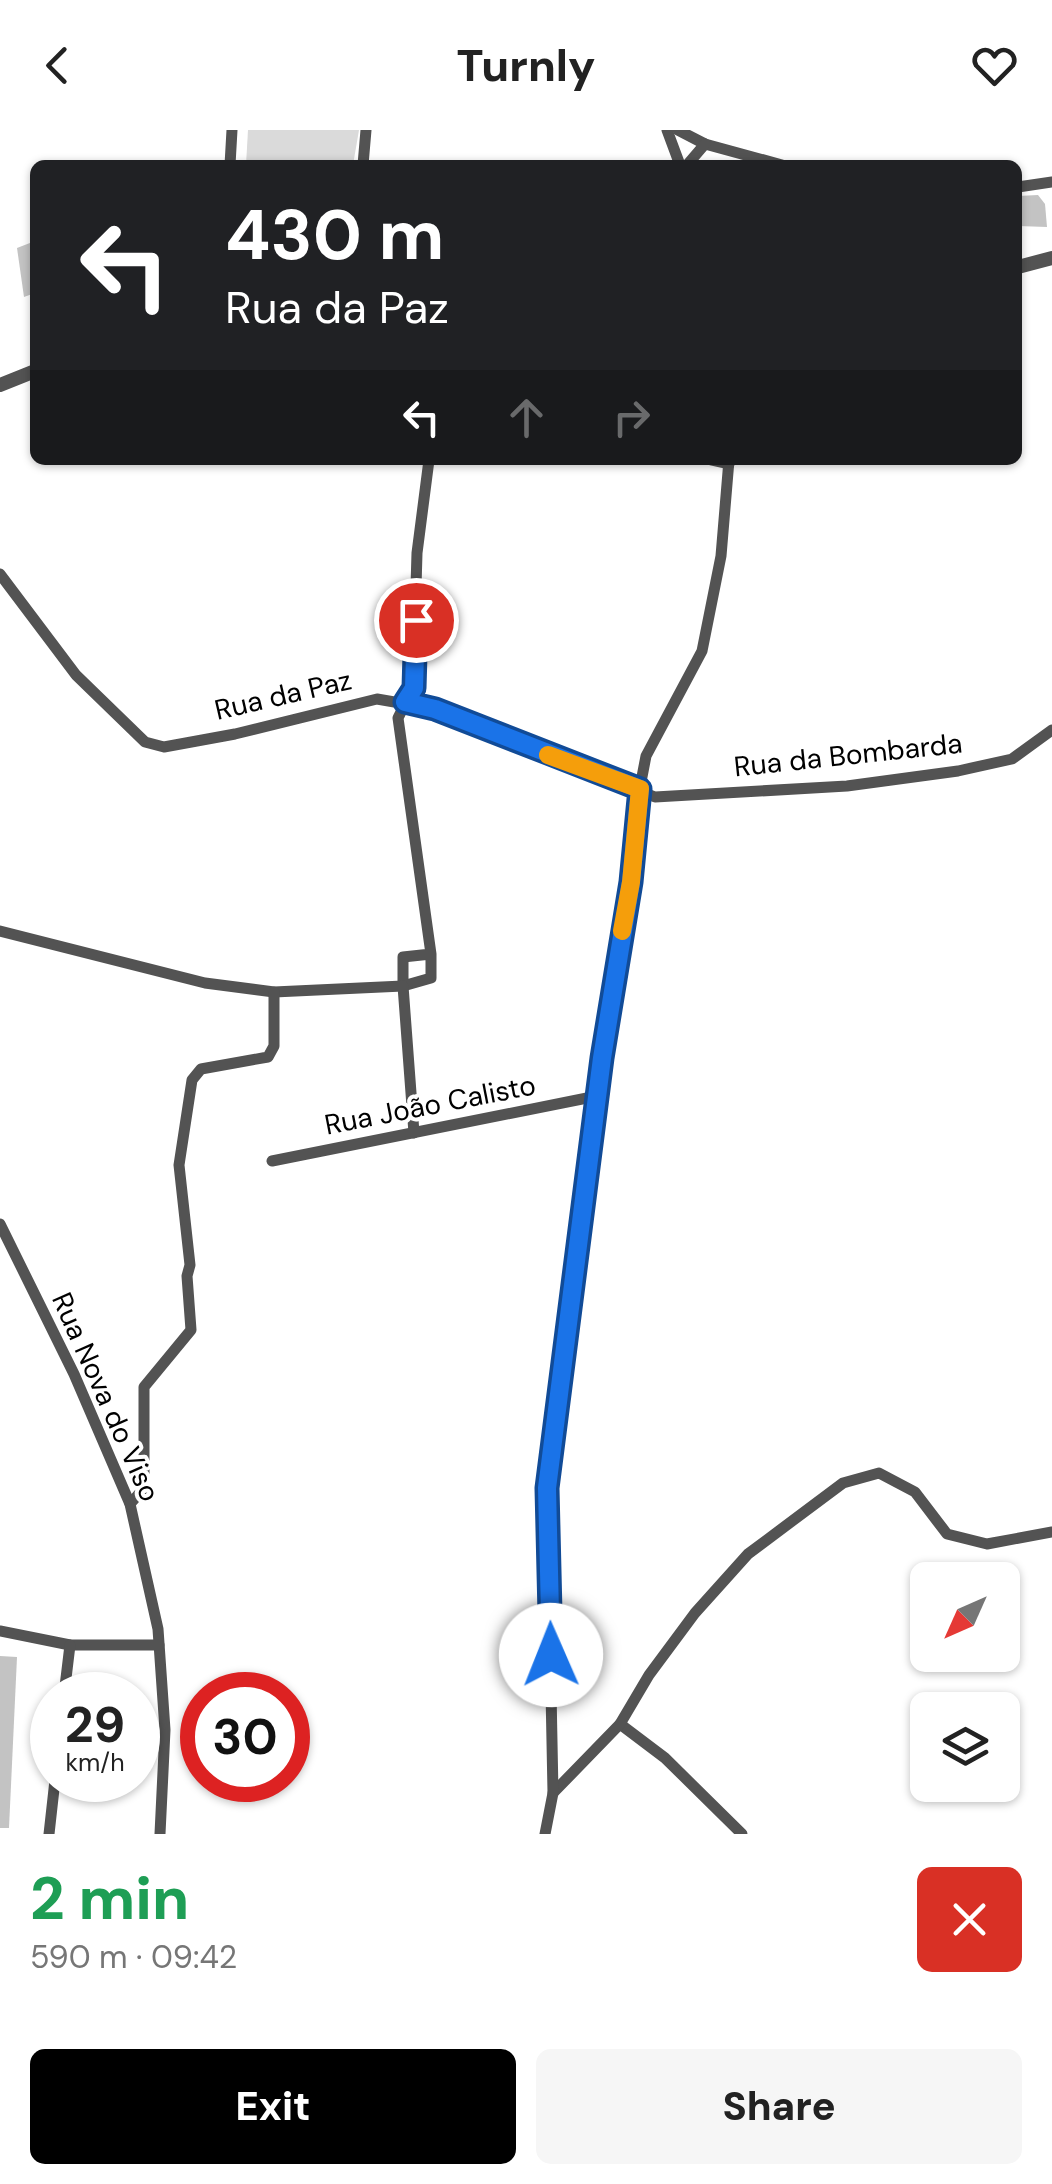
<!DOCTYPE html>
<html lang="en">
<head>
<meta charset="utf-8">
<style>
  :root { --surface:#fff; --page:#f6f6f6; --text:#222; --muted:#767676; --accent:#000 }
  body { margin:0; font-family:"DM Sans",sans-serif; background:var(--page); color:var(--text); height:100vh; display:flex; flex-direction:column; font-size:38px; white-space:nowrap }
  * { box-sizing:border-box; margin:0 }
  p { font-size:32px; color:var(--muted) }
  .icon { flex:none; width:55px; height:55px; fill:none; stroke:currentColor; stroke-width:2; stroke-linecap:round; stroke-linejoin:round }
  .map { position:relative; height:1704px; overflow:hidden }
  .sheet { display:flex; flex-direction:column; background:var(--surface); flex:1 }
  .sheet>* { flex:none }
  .banner { position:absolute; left:30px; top:30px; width:992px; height:305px; border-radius:15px; box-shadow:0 2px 8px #0004; background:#202124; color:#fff; overflow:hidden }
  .needle { width:65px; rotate:225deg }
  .fabs { position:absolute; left:910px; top:1432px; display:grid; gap:20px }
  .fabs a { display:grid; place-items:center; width:110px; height:110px; border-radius:15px; background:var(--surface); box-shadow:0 2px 8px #0004; font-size:50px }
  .speed { position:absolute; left:30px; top:1542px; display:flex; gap:20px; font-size:50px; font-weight:700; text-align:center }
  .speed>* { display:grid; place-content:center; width:130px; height:130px; border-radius:50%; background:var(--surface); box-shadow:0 2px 8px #0004; line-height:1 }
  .speed small { font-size:25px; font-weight:400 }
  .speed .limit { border:15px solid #d22; background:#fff; color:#111 }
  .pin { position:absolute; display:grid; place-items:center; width:85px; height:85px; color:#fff; margin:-42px; border:5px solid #fff; border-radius:50%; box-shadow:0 2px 10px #0007 }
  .me { position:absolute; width:110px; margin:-55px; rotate:359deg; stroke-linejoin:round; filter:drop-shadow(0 0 8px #0008) }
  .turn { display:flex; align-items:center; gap:35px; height:210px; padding:0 30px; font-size:45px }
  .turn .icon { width:130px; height:130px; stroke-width:2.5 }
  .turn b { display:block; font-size:70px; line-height:85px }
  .lanes { display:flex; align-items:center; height:95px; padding:0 30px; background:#0003; justify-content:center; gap:50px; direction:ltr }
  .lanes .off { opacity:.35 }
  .round { display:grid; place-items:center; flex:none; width:105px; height:105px; border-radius:15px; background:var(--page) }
  .head { display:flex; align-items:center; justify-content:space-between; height:170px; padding:0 30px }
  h1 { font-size:60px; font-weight:800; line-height:75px; color:#1e9e55 }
  .action { display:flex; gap:20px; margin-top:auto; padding:20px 30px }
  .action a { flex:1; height:115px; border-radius:15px; background:var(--accent); color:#fff; font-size:40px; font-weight:800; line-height:115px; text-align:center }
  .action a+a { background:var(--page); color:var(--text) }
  header { display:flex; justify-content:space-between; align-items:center; height:130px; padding:0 30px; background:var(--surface); font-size:45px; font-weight:800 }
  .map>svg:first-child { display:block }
  .green { fill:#dadada }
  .building { fill:#c3c3c3 }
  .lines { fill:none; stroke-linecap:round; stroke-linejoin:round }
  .minor { stroke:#535353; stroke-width:11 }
  .tertiary { stroke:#535353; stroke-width:14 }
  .route-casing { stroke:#114b97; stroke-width:25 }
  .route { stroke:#1a73e8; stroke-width:18 }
  .slow { stroke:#f59e0b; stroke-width:18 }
  .labels { text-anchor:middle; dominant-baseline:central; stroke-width:8; stroke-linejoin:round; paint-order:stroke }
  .street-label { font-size:28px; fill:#000; stroke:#fff }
</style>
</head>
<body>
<header><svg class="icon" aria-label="back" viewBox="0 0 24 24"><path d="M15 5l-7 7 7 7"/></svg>Turnly<svg class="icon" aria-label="heart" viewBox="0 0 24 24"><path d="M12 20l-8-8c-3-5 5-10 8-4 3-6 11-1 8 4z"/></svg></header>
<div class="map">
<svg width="1052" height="1704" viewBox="0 0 1052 1704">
  <rect width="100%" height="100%" fill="#fff"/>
  <!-- green -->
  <polygon class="green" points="248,0 359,0 353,35 246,35"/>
  <!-- building -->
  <g class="building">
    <polygon points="1038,65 1045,74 1047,97 1018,96 1018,66"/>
    <polygon points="35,111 35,163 24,167 17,118"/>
    <polygon points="0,1526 17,1527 9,1698 0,1698"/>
  </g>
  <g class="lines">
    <!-- minor -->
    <g class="minor">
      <polyline points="667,0 680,35"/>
      <polyline points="678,0 705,14 782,35"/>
      <polyline points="230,35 232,0"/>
      <polyline points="363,35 366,0"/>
      <polyline points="687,35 705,14"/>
      <polyline points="1018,57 1052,52"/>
      <polyline points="429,330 417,423 413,558 398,588 431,824 431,848 403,856 403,827 431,824"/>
      <polyline points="711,330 729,334"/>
      <polyline points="0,444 76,545 145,612 164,617 235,604 377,569 435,579 655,667 847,656 958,641 1012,629 1052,600"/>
      <polyline points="0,801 205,853 274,862 403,856 414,1003"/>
      <polyline points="272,1031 597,966"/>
      <polyline points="0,1094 74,1244 130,1374 158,1499 165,1600 160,1704"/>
      <polyline points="130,1374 144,1358 144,1257 191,1200 187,1146 190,1135 179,1035 192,950 201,939 268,927 274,916 274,862"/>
      <polyline points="0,1501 70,1515 159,1515"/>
      <polyline points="64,1565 70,1515"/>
      <polyline points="620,1594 665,1628 742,1704"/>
      <polyline points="553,1663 620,1594 649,1545 695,1483 748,1424 843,1353 879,1343 915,1362 947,1404 987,1414 1052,1402"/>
      <polyline points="49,1704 55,1650"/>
      <polyline points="545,1704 553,1663 547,1358 597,966 631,752 636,678 646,626 702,521 721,426 729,330"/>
    </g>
    <!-- tertiary -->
    <g class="tertiary">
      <polyline points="1018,137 1052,128"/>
      <polyline points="0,255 35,241"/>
    </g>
  </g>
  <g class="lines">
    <defs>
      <polyline id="route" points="416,490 414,558 405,572 435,579 640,659 631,752 602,928 547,1358 551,1525"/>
    </defs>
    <!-- route casing -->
    <use href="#route" class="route-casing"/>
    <!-- route -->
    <use href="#route" class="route"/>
    <!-- slow -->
    <polyline class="slow" points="548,625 640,659 631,752 622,801"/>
  </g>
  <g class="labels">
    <!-- street labels -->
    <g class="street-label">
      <text transform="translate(283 565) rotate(-13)">Rua da Paz</text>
      <text transform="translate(848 625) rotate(-6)">Rua da Bombarda</text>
      <text transform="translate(430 975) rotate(-11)">Rua João Calisto</text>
      <text transform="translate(106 1267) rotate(66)">Rua Nova do Viso</text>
    </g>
  </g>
</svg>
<div class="fabs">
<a><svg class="needle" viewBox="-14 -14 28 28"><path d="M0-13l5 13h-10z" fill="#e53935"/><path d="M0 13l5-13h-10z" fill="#767676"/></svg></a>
<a><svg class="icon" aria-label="layers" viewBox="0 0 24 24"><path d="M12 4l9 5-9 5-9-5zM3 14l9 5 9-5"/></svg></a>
</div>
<div class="speed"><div>29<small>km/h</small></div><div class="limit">30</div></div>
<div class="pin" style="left:416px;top:490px;background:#d93025"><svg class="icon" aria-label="arrive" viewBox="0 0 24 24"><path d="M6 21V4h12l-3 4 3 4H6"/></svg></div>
<svg class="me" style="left:551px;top:1525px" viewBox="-20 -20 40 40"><circle r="19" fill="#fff"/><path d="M0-13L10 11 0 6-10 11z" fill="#1a73e8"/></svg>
<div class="banner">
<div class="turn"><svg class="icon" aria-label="left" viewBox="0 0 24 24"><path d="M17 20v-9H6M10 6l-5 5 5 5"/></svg><div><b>430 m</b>Rua da Paz</div></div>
<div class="lanes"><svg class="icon" aria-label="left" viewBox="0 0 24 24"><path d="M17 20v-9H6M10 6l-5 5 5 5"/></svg><svg class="icon off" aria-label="ahead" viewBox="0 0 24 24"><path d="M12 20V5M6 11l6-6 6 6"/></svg><svg class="icon off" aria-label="right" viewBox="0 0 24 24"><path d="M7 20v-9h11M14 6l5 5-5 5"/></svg></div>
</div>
</div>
<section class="sheet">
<div class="head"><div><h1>2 min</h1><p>590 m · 09:42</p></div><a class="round" style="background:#d93025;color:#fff"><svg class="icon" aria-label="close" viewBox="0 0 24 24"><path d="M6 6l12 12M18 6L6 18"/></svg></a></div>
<div class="action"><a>Exit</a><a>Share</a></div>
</section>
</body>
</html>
